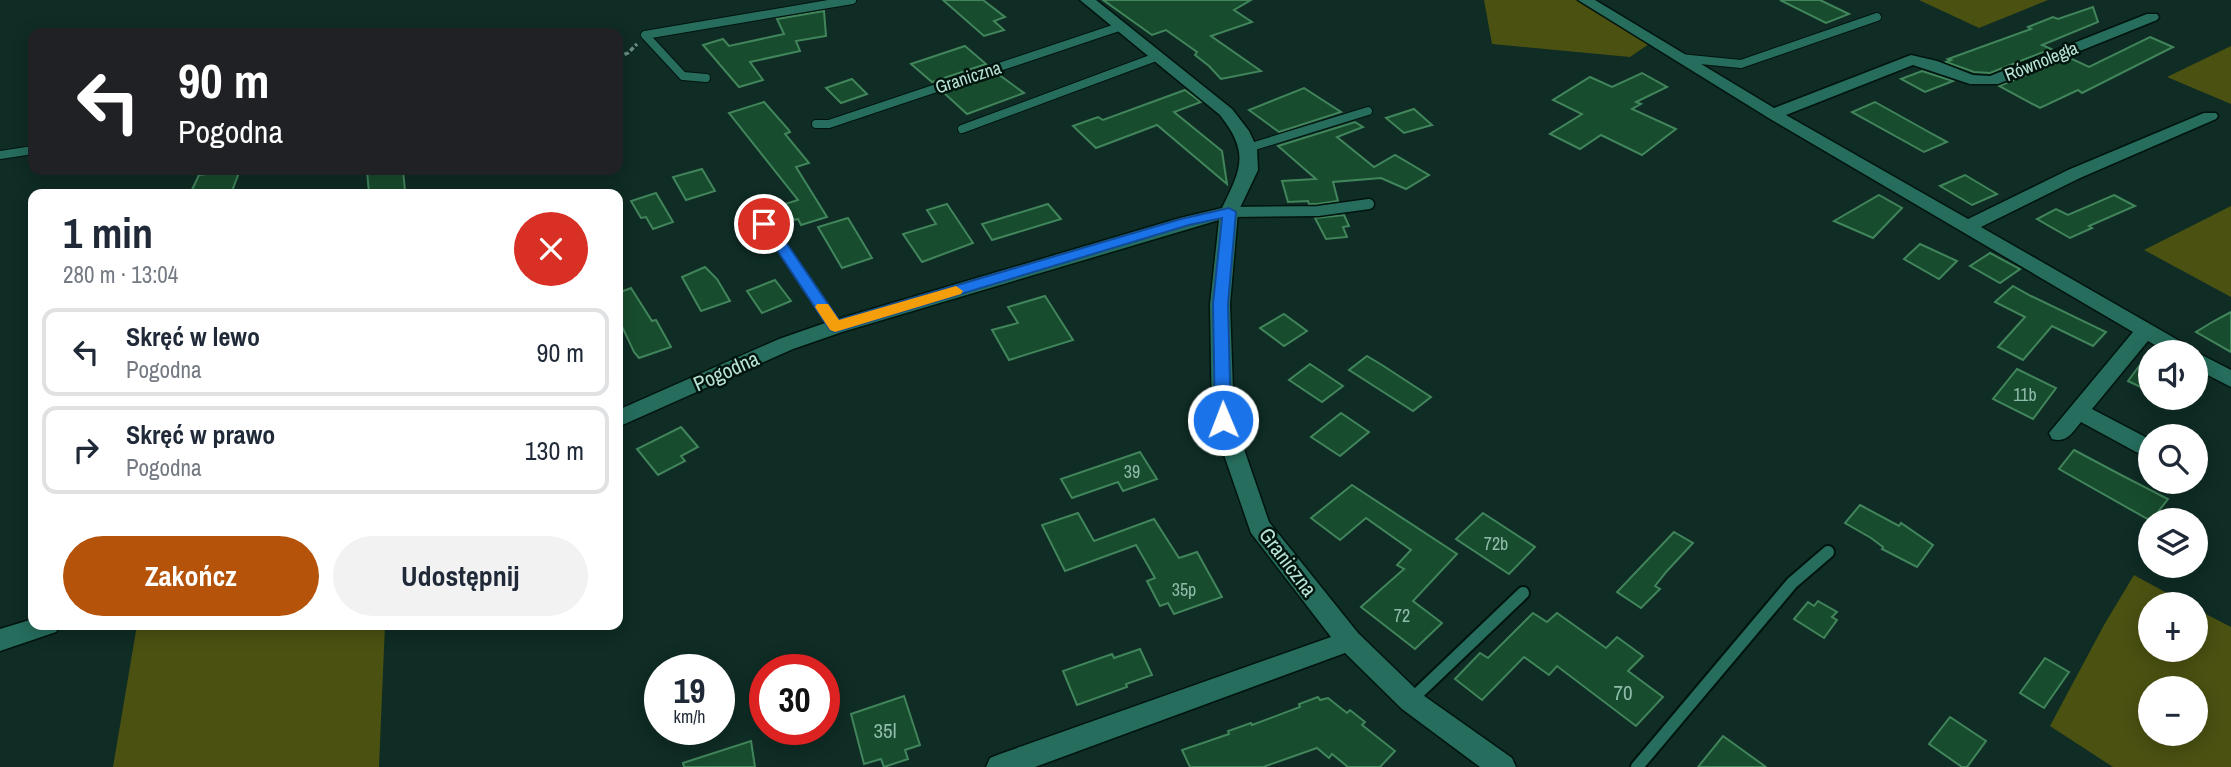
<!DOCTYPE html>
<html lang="pl">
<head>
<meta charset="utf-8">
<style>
  :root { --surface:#fff; --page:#f2f2f3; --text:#1f2937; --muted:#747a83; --line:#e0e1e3; --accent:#b45309 }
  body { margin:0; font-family:"Archivo Narrow",sans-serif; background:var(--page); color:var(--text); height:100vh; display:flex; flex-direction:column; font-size:26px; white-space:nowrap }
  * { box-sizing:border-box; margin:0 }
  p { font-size:23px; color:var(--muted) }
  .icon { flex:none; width:38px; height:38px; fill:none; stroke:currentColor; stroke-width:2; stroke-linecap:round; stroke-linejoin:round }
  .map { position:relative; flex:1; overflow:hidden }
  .panel { position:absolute; left:28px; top:189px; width:595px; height:441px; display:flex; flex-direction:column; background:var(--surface); border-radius:14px; box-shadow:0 4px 18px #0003 }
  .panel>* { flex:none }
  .top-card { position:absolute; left:28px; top:28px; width:595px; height:147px; border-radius:14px; box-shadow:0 4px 18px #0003; background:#202124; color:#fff; overflow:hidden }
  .controls { position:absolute; left:2138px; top:340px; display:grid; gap:14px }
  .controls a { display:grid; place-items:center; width:70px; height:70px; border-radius:50%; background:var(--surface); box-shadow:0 4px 18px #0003; font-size:35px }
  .speed { position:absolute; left:644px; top:654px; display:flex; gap:14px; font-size:35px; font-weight:700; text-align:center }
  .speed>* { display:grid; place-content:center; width:91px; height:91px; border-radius:50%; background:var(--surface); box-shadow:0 4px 18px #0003; line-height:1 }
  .speed small { font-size:18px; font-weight:400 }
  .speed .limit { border:10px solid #d22; background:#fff; color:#111 }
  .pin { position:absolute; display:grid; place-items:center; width:60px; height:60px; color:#fff; margin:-30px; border:4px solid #fff; border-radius:50%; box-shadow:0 2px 7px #0007 }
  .me { position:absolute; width:77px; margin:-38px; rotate:359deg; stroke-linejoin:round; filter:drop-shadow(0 0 5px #0008) }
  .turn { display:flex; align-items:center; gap:24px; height:147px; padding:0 35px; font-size:32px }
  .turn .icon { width:91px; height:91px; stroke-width:2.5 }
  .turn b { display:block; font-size:49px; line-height:60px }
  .round { display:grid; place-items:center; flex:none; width:74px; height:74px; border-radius:37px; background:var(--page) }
  .summary { display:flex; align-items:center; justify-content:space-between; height:119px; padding:0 35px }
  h1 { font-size:42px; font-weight:700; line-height:52px }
  .cta { display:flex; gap:14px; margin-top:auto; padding:14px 35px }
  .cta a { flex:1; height:80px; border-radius:42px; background:var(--accent); color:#fff; font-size:28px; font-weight:700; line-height:80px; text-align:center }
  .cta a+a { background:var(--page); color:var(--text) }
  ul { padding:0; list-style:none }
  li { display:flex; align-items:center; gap:21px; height:88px; margin:0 14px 10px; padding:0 21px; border:4px solid var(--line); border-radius:14px }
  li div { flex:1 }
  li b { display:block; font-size:26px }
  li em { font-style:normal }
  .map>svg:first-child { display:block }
  .green { fill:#4b5111; fill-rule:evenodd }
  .building { fill:#184c2e; stroke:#41855b; stroke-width:2 }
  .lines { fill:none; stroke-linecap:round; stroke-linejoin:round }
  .lane-far2-casing { stroke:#00140e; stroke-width:10 }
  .lane-far1-casing { stroke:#00140e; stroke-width:13 }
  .lane-casing { stroke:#00140e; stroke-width:16 }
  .street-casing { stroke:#00140e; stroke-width:3 }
  .path { stroke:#6a8e84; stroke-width:3.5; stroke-dasharray:4.5 2.5; stroke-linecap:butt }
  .lane-far2 { stroke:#266d5d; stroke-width:8 }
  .lane-far1 { stroke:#266d5d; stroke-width:10 }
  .lane { stroke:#266d5d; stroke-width:12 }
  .street { fill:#266d5d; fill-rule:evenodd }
  .route { fill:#1a73e8; stroke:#114b97; stroke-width:2 }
  .slow { fill:#f59e0b }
  .labels { text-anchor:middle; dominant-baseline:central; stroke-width:5; stroke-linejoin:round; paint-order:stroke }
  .far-street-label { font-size:18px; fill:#b8e2d5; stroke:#00140e }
  .number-label { font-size:18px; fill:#90bcab }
  .street-label { font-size:21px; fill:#b8e2d5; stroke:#00140e }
  .near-number-label { font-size:21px; fill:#90bcab }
</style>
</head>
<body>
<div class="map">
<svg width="2231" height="767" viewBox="0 0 2231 767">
  <rect width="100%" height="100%" fill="#0f2c25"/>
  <!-- green -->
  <g class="green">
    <polygon points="1484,0 1581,0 1649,44 1630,57 1492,44"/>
    <polygon points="1919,0 2048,0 1979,28"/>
    <polygon points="2231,46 2231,104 2167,77"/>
    <polygon points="2231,206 2231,297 2144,250"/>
    <path d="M 2134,575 L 2187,604 L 2151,604 L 2151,649 L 2196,649 L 2196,609 L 2231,627 L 2231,767 L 2113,767 L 2050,726 L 2104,625 ZM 2151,688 L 2196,688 L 2196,733 L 2151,733 Z"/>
    <polygon points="137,625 385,625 379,767 113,767"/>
  </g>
  <!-- building -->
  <g class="building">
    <polygon points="943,0 983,0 1005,17 994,21 1004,30 984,36"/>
    <polygon points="1103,0 1251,0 1234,10 1252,22 1211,36 1261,71 1221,79 1209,66 1195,55 1197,52 1166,30 1152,35"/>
    <polygon points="1780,0 1820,0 1849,14 1826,23"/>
    <polygon points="2093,7 2098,22 2042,45 2051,49 1990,73 1974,72 1946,62 1951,60 1948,59 2031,29 2028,27 2053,17 2058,19"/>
    <polygon points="824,11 826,36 796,41 800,51 750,62 763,80 739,87 703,45 723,39 729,46 784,34 777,19"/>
    <polygon points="2150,37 2173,47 2082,93 2078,90 2040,108 1999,86 2070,58 2089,67"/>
    <polygon points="965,46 986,64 932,82 911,64"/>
    <polygon points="1922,71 1953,81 1925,92 1901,79"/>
    <polygon points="1642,73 1667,87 1636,102 1641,104 1632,109 1676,129 1642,155 1601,135 1580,149 1550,134 1582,114 1553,100 1590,77 1612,87"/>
    <polygon points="998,74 1024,93 967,114 944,93"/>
    <polygon points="852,79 867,94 841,103 826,88"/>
    <polygon points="1304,88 1341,112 1279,132 1249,110"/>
    <polygon points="1185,90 1201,102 1174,112 1222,151 1227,184 1157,125 1096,148 1073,126 1098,117 1103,120"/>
    <polygon points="764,102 788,129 790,132 785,134 809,163 796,167 827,217 801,225 798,219 794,220 785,204 798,200 729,113"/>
    <polygon points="1875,102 1927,131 1947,142 1924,152 1852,112"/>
    <polygon points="1414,109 1432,125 1404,133 1386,118"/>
    <polygon points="1355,122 1363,127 1337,137 1374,167 1395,155 1429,175 1406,189 1381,178 1333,182 1338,201 1317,204 1309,204 1308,201 1288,202 1282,181 1316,179 1278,146"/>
    <polygon points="702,169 715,191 686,200 673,177"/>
    <polygon points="240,170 232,191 190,194 199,175"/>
    <polygon points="367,170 403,170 405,191 369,194"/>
    <polygon points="1965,175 1997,194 1972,205 1940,186"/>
    <polygon points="656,193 673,222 653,229 646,217 641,218 631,201"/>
    <polygon points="1879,195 1902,208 1873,238 1834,221"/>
    <polygon points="2114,195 2135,206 2089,226 2092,228 2070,238 2037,219 2056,209 2068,215"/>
    <polygon points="947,204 973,243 922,262 903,234 936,224 927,210"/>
    <polygon points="1048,204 1061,219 992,240 982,224"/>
    <polygon points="1344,215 1349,226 1343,227 1347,237 1326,239 1315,218"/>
    <polygon points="848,218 872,258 842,268 818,227"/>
    <polygon points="1920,244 1957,261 1939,279 1904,259"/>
    <polygon points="1990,253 2020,269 2000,283 1970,266"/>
    <polygon points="705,267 717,279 730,301 701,311 682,277"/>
    <polygon points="775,280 791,301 762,313 747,291"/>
    <polygon points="2013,286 2031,296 2106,332 2093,346 2052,326 2023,360 1998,347 2025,317 1995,302"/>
    <polygon points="631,288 652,321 656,320 671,347 639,358 634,352 618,318 618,293"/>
    <polygon points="1045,296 1073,340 1009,360 992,330 1018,323 1008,307"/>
    <polygon points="2231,312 2231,352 2196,332 2214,321"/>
    <polygon points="1284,314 1307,331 1284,346 1260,328"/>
    <polygon points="2151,350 2151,392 2128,381"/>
    <polygon points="1367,356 1382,365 1431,397 1413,411 1349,370"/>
    <polygon points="1310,364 1343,386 1322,402 1289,380"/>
    <polygon points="2017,369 2056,388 2033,419 1993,399"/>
    <polygon points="1341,413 1369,432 1340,456 1311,437"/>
    <polygon points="681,427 698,447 681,456 685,461 658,475 637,449"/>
    <polygon points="2074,450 2123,476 2168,499 2151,521 2059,469"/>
    <polygon points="1140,452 1157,479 1123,491 1118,482 1072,498 1061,479"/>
    <polygon points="1352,485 1457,554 1413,601 1442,623 1415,649 1361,607 1404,569 1397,565 1411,550 1366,518 1340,540 1311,518"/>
    <polygon points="1860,505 1899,526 1901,523 1933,545 1917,567 1882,549 1883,547 1871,538 1845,523"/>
    <polygon points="1078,513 1094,541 1154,519 1179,558 1197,552 1222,597 1174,614 1168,603 1160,606 1147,581 1155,578 1136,545 1065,571 1042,525"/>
    <polygon points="1483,513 1535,547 1509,574 1456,539"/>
    <polygon points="1674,532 1693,543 1667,571 1655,586 1660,589 1641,608 1617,592"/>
    <polygon points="1818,601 1837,612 1832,617 1837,620 1824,638 1794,619 1808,602 1814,606"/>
    <polygon points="1533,613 1547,622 1557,613 1606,648 1617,637 1643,656 1628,671 1663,697 1636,726 1557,666 1549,675 1524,657 1482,700 1455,679 1480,653 1488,658"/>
    <polygon points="1140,649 1152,675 1126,684 1127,687 1077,705 1063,671 1112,654 1114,658"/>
    <polygon points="2045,658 2069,672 2044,708 2020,693"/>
    <polygon points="904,696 920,745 905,750 908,759 884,767 881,759 864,764 851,714"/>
    <polygon points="1318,697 1320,700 1328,698 1347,713 1350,710 1365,722 1362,725 1395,751 1380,767 1348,767 1332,754 1329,758 1317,748 1263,767 1190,767 1182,750 1229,734 1228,731 1251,723 1252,725 1300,707 1299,704"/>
    <polygon points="1950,717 1986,741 1967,767 1962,767 1929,744"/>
    <polygon points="1723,736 1766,767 1698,767"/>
    <polygon points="751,741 755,767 684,767 683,763"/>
  </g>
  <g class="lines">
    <defs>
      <g id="lane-far2">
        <polyline points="1680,58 1741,64 1877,17"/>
        <polyline points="706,78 683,76 645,35 852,0"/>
        <polyline points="816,124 829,124 1119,27"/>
        <polyline points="962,129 1156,57"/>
        <polyline points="1248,148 1368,111"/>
        <polyline points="0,155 33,150"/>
        <polyline points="1366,204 1369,204"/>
      </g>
      <g id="lane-far1">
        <polyline points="751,209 777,238 835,327"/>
        <polyline points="1229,212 1318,211 1369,204"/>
      </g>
      <g id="lane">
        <polyline points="1411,700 1523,593"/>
        <polyline points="1637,767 1792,583 1828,552"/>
      </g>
      <g id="street">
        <path d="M 1080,0 L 1096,0 L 1232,109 L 1249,131 L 1257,148 L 1258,170 L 1238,212 L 1230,304 L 1234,420 L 1269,522 L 1358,633 L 1420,693 L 1512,758 L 1516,767 L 1480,767 L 1402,709 L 1345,653 L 1035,767 L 986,767 L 990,758 L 1000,754 L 1331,637 L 1251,533 L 1212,420 L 1210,304 L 1219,220 L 842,332 L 793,349 L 618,427 L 618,410 L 779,339 L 828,322 L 1180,218 L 1222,208 C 1241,169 1250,153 1220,115 Z"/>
        <path d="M 1578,0 L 1595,0 L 1774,108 L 1911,55 L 1937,61 L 1973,75 L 1990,76 L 2147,14 L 2157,14 L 2159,17 L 2157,20 L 1998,84 L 1970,84 L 1913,65 L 1786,115 L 1968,219 L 2068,170 L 2204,113 L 2216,113 L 2218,116 L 2216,119 L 2080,178 L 1981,227 L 2190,347 L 2193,352 L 2167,352 L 2148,341 L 2092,409 L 2151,440 L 2151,452 L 2144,454 L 2136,452 L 2081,422 C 2072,433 2067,443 2052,439 L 2049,433 L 2133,332 L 1767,117 Z"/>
        <polygon points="2196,352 2231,370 2231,387 2196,369"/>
        <polygon points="33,619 33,625 60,625 56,632 0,651 0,629"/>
      </g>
    </defs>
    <!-- lane-far2 casing -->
    <use href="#lane-far2" class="lane-far2-casing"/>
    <!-- lane-far1 casing -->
    <use href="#lane-far1" class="lane-far1-casing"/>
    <!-- lane casing -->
    <use href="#lane" class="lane-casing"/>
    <!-- street casing -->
    <use href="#street" class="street-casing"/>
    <!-- path -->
    <polyline class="path" points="618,57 628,53 637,44"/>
    <!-- lane-far2 -->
    <use href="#lane-far2" class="lane-far2"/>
    <!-- lane-far1 -->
    <use href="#lane-far1" class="lane-far1"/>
    <!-- lane -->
    <use href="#lane" class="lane"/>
    <!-- street -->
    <use href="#street" class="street"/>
  </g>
  <!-- route -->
  <polygon class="route" points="1229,208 1236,212 1228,304 1231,420 1223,426 1215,420 1213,304 1222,218 1189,225 835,332 830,330 771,241 757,224 759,221 769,221 781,235 839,320 1181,219"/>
  <!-- slow -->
  <polygon class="slow" points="956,286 963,291 961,294 835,332 830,330 815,307 817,304 828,304 839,320"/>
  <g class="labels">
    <!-- far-street labels -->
    <g class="far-street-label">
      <text transform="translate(2041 61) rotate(-22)">Równoległa</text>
      <text transform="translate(968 77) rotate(-18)">Graniczna</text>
    </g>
    <!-- number labels -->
    <g class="number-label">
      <text x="2025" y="394">11b</text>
      <text x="1132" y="471">39</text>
      <text x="1496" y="543">72b</text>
      <text x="1184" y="589">35p</text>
      <text x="1402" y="615">72</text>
    </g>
    <!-- street labels -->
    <g class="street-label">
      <text transform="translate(726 371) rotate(-24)">Pogodna</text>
      <text transform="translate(1288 562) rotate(53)">Graniczna</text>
    </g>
    <!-- near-number labels -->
    <g class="near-number-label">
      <text x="1623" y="692">70</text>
      <text x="885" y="730">35l</text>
    </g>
  </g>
</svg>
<div class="controls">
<a><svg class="icon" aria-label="sound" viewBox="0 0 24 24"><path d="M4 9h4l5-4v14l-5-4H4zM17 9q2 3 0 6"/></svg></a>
<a><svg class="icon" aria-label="search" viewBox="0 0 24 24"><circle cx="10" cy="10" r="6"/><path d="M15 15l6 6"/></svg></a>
<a><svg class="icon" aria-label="layers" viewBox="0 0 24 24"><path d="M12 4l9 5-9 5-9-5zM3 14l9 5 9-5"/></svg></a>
<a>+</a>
<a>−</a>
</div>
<div class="speed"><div>19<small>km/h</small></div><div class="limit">30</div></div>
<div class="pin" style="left:764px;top:224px;background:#d93025"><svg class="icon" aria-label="arrive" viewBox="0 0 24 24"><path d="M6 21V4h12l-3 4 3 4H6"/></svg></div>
<svg class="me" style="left:1223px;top:420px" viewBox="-20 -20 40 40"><circle r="17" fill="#1a73e8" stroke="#fff" stroke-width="3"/><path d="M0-11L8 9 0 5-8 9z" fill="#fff"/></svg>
<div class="top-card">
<div class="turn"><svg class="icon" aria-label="left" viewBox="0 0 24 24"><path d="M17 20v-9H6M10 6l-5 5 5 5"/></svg><div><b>90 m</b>Pogodna</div></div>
</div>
<section class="panel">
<div class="summary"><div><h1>1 min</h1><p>280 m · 13:04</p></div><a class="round" style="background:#d93025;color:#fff"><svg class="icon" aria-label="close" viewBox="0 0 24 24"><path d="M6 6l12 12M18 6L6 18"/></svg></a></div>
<ul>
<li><svg class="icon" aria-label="left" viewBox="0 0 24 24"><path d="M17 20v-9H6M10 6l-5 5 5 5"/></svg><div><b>Skręć w lewo</b><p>Pogodna</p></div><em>90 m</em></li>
<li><svg class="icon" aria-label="right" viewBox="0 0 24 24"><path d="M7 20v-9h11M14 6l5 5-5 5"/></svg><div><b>Skręć w prawo</b><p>Pogodna</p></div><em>130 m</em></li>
</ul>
<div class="cta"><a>Zakończ</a><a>Udostępnij</a></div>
</section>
</div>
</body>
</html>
